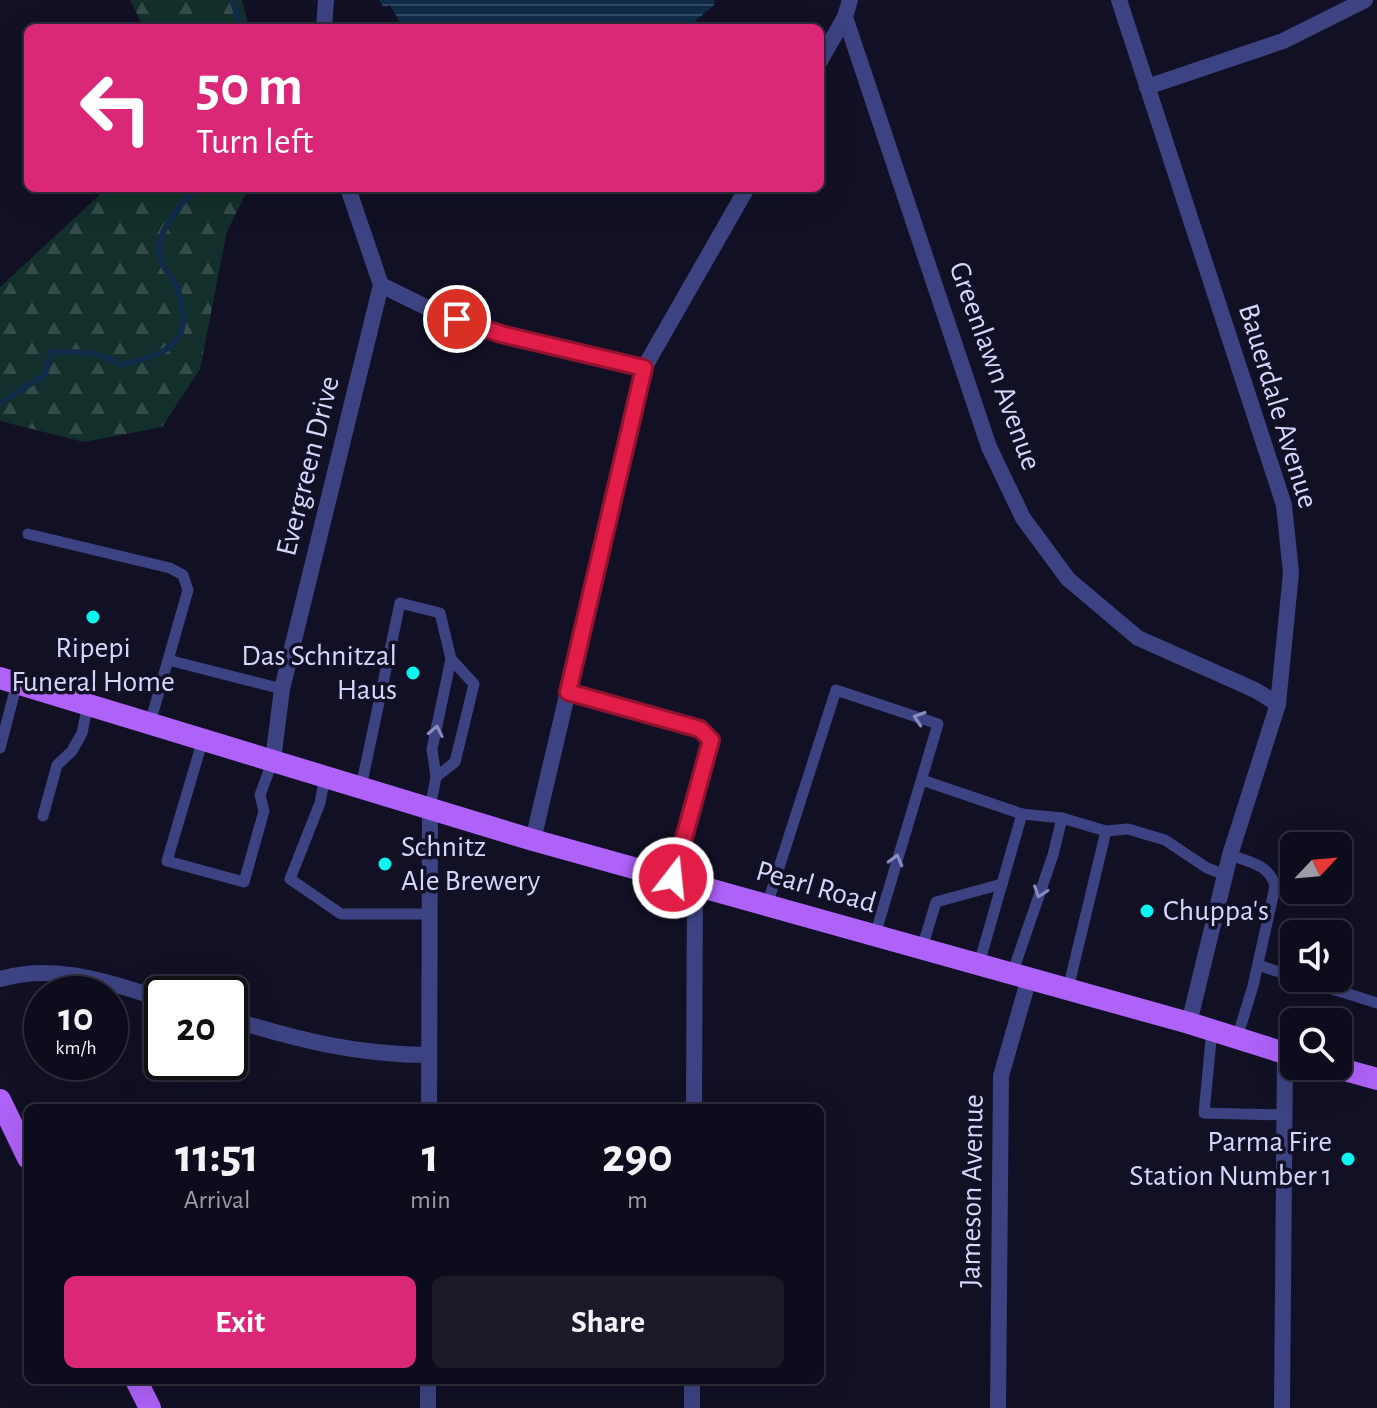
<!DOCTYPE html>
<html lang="en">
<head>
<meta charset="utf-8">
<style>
  :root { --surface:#0d0c1c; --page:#1b1a29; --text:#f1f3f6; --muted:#9a9ba3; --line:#2d2c3b; --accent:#db2777 }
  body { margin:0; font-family:"Alegreya Sans",sans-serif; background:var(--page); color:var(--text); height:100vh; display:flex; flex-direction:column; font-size:30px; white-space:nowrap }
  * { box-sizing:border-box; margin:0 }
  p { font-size:26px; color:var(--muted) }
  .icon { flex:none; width:44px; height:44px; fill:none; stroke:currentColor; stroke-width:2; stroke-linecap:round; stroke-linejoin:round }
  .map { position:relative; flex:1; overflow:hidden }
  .details { position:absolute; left:24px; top:1104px; width:800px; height:280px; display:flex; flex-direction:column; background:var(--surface); border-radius:12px; box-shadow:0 8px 32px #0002,0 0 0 2px var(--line) }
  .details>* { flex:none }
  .top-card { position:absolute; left:24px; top:24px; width:800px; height:168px; border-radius:12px; box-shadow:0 8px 32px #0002,0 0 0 2px var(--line); background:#db2777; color:#fff; overflow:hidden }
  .needle { width:52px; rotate:64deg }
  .tools { position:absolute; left:1280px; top:832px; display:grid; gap:16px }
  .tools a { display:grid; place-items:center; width:72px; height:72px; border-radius:12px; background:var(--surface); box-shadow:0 8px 32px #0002,0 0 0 2px var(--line); font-size:40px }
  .speed { position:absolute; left:24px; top:976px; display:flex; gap:16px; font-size:40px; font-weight:700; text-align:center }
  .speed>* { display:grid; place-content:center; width:104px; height:104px; border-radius:50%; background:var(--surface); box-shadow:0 8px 32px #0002,0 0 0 2px var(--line); line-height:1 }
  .speed small { font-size:20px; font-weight:400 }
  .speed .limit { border:4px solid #111; border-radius:12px; background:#fff; color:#111 }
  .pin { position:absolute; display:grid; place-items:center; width:68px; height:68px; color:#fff; margin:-34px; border:4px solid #fff; border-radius:50%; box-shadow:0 2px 8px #0007 }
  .me { position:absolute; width:88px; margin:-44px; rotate:16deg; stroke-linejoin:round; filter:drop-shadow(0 0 6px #0008) }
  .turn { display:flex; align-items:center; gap:28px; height:168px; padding:0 40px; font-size:36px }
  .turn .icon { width:104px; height:104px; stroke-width:2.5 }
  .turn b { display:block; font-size:56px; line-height:68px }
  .eta { display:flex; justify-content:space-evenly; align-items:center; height:136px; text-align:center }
  .eta b { font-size:48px; font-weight:700; line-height:56px }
  .action { display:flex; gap:16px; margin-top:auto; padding:16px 40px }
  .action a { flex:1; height:92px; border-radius:12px; background:var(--accent); color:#fff; font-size:32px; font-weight:700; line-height:92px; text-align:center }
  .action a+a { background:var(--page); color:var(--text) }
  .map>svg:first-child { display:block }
  .forest { fill:url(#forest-firs) }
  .water { fill:url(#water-rules) }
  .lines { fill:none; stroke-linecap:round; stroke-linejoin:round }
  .stream { stroke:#102c49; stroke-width:6 }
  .service { stroke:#3d4382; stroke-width:11 }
  .minor { stroke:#3d4382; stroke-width:16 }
  .primary { stroke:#ae62f8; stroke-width:22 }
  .oneway { stroke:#8a8cc0 }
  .route-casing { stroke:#92132f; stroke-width:20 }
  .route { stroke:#e11d48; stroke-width:14 }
  .poi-dot { fill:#0bf5f0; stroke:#111025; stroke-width:3 }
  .labels { text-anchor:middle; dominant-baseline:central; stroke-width:7; stroke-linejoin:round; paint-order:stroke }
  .street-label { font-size:30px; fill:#d6d6fd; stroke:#111025 }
  .poi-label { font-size:30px; fill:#d6d6fd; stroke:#111025; text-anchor:end }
</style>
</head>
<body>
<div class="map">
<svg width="1377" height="1408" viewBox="0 0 1377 1408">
  <defs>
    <pattern id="forest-firs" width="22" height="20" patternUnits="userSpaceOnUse" patternTransform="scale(2)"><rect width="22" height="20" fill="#132f2b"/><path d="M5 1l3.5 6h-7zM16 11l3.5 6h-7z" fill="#354c4b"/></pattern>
    <pattern id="water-rules" width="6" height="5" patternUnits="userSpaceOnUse" patternTransform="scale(2)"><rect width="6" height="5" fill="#102c49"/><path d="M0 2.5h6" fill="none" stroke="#324a64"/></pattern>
  </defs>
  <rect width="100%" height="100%" fill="#111025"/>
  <!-- forest -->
  <g class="forest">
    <polygon points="130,0 242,0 249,28 144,28"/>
    <polygon points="107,188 249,188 227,231 200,369 162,427 84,442 0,421 0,287"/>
  </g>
  <!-- water -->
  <polygon class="water" points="379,0 715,0 714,5 687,28 403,28 390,5 384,7"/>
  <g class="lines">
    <!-- stream -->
    <g class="stream">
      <polyline points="232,0 242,28"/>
      <path d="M 0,403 L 45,375 L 51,352 C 77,352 99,350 121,365 C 147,358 184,352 183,318 C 182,308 181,297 177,288 C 171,275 159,264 159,249 C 159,230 183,199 198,188"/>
    </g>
    <!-- service -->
    <g class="service">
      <polyline points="28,534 170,568 183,575 188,590 150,723"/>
      <polyline points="168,660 282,689"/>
      <polyline points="568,692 700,729 711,740 673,878"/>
      <polyline points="203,739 167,861 244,882 264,811 260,795 273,760"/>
      <polyline points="0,748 17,683"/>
      <polyline points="325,776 320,803 290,879 341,914 428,914"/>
      <polyline points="436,777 455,762 474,684 451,659"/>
      <polyline points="922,780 1022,814 1062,818 1106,831 1128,829 1165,840 1207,868 1226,875"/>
      <polyline points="361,787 400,603 440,613 451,659 432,749 436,777 430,808"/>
      <polyline points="43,816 57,765 72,751 82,733 88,704"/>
      <path d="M 1230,855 C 1249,862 1271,865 1275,887 L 1253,986 L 1237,1038"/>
      <polyline points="767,905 836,690 938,724 875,935"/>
      <polyline points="922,948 936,902 1002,884"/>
      <polyline points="979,964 1022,814"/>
      <polyline points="1258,965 1294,977"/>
      <polyline points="1012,974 1053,855 1062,818"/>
      <polyline points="1297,978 1377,1003"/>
      <polyline points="1068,989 1106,831"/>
      <polyline points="1212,1030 1204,1113 1286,1115"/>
    </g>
    <!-- minor -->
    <g class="minor">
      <polyline points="1119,0 1284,505 1291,573 1278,704 1230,855 1189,1023"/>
      <polyline points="845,17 989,447 1023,518 1068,579 1138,638 1255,690 1278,704"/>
      <polyline points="324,28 326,0"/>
      <polyline points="820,61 845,17 850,0"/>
      <polyline points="1147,87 1283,41 1365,0"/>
      <polyline points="381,285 436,312 501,334 644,368"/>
      <polyline points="273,760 282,689 381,285 348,188"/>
      <polyline points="533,840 644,368 747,188"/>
      <path d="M 0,979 C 57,963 107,982 162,999"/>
      <path d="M 230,1019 C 298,1040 358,1055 429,1055"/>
      <polyline points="429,1108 430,808"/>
      <polyline points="694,1108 695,884"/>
      <polyline points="428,1408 428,1380"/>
      <polyline points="692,1408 692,1380"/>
      <polyline points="998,1408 1001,1076 1029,978"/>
      <polyline points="1282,1408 1285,1054"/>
    </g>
    <!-- primary -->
    <g class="primary">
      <polyline points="0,678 533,840 1189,1023 1294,1056"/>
      <polyline points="1330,1066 1377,1079"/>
      <polyline points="0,1100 28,1158"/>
      <polyline points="136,1380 150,1408"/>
    </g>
  </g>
  <!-- one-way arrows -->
  <defs><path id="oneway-chevron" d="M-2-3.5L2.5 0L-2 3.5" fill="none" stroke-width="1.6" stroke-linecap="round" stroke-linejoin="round" transform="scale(2)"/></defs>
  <g class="oneway">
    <use href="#oneway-chevron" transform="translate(919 718) rotate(-162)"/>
    <use href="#oneway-chevron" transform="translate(436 731) rotate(-78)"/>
    <use href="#oneway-chevron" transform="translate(896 860) rotate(-75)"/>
    <use href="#oneway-chevron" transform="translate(1040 892) rotate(109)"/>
  </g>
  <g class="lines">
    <defs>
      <polyline id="route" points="457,319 501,334 644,368 568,692 700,729 711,740 673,878"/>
    </defs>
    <!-- route casing -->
    <use href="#route" class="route-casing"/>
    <!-- route -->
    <use href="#route" class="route"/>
  </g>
  <!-- markers -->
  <g class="poi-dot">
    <circle cx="93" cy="617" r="8"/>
    <circle cx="413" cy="673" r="8"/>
    <circle cx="385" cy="864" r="8"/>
    <circle cx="1147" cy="911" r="8"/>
    <circle cx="1348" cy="1159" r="8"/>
  </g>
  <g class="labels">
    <!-- street labels -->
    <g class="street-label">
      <text transform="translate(995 366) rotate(70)">Greenlawn Avenue</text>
      <text transform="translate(1278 406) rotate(73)">Bauerdale Avenue</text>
      <text transform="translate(308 466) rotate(-76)">Evergreen Drive</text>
      <text transform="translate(816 887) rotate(16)">Pearl Road</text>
      <text transform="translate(972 1191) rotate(-89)">Jameson Avenue</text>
    </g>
    <!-- poi labels -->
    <g class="poi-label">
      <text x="93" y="648" text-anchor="middle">Ripepi<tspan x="93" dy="34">Funeral Home</tspan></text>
      <text x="397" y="656">Das Schnitzal<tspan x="397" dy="34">Haus</tspan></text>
      <text x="401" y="847" text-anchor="start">Schnitz<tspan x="401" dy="34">Ale Brewery</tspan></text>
      <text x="1163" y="911" text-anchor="start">Chuppa's</text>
      <text x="1332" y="1142">Parma Fire<tspan x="1332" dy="34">Station Number 1</tspan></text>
    </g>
  </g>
</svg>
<div class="tools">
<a><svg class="needle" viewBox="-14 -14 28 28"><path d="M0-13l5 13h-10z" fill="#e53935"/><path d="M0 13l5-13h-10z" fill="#9a9ba3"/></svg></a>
<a><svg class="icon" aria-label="sound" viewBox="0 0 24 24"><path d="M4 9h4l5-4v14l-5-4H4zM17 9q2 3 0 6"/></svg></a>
<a><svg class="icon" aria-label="search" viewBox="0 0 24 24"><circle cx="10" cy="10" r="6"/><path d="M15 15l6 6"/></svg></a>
</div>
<div class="speed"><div>10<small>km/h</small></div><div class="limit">20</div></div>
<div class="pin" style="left:457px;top:319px;background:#d93025"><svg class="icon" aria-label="arrive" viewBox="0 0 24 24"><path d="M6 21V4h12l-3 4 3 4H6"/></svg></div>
<svg class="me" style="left:673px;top:878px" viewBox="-20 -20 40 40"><circle r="17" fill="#e11d48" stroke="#fff" stroke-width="3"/><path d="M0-11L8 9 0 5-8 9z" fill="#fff"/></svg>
<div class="top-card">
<div class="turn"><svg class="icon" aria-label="left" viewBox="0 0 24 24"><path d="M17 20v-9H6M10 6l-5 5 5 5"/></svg><div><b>50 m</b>Turn left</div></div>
</div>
<section class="details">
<div class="eta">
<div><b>11:51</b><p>Arrival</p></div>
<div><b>1</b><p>min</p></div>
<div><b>290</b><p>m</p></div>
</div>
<div class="action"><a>Exit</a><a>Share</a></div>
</section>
</div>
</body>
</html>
